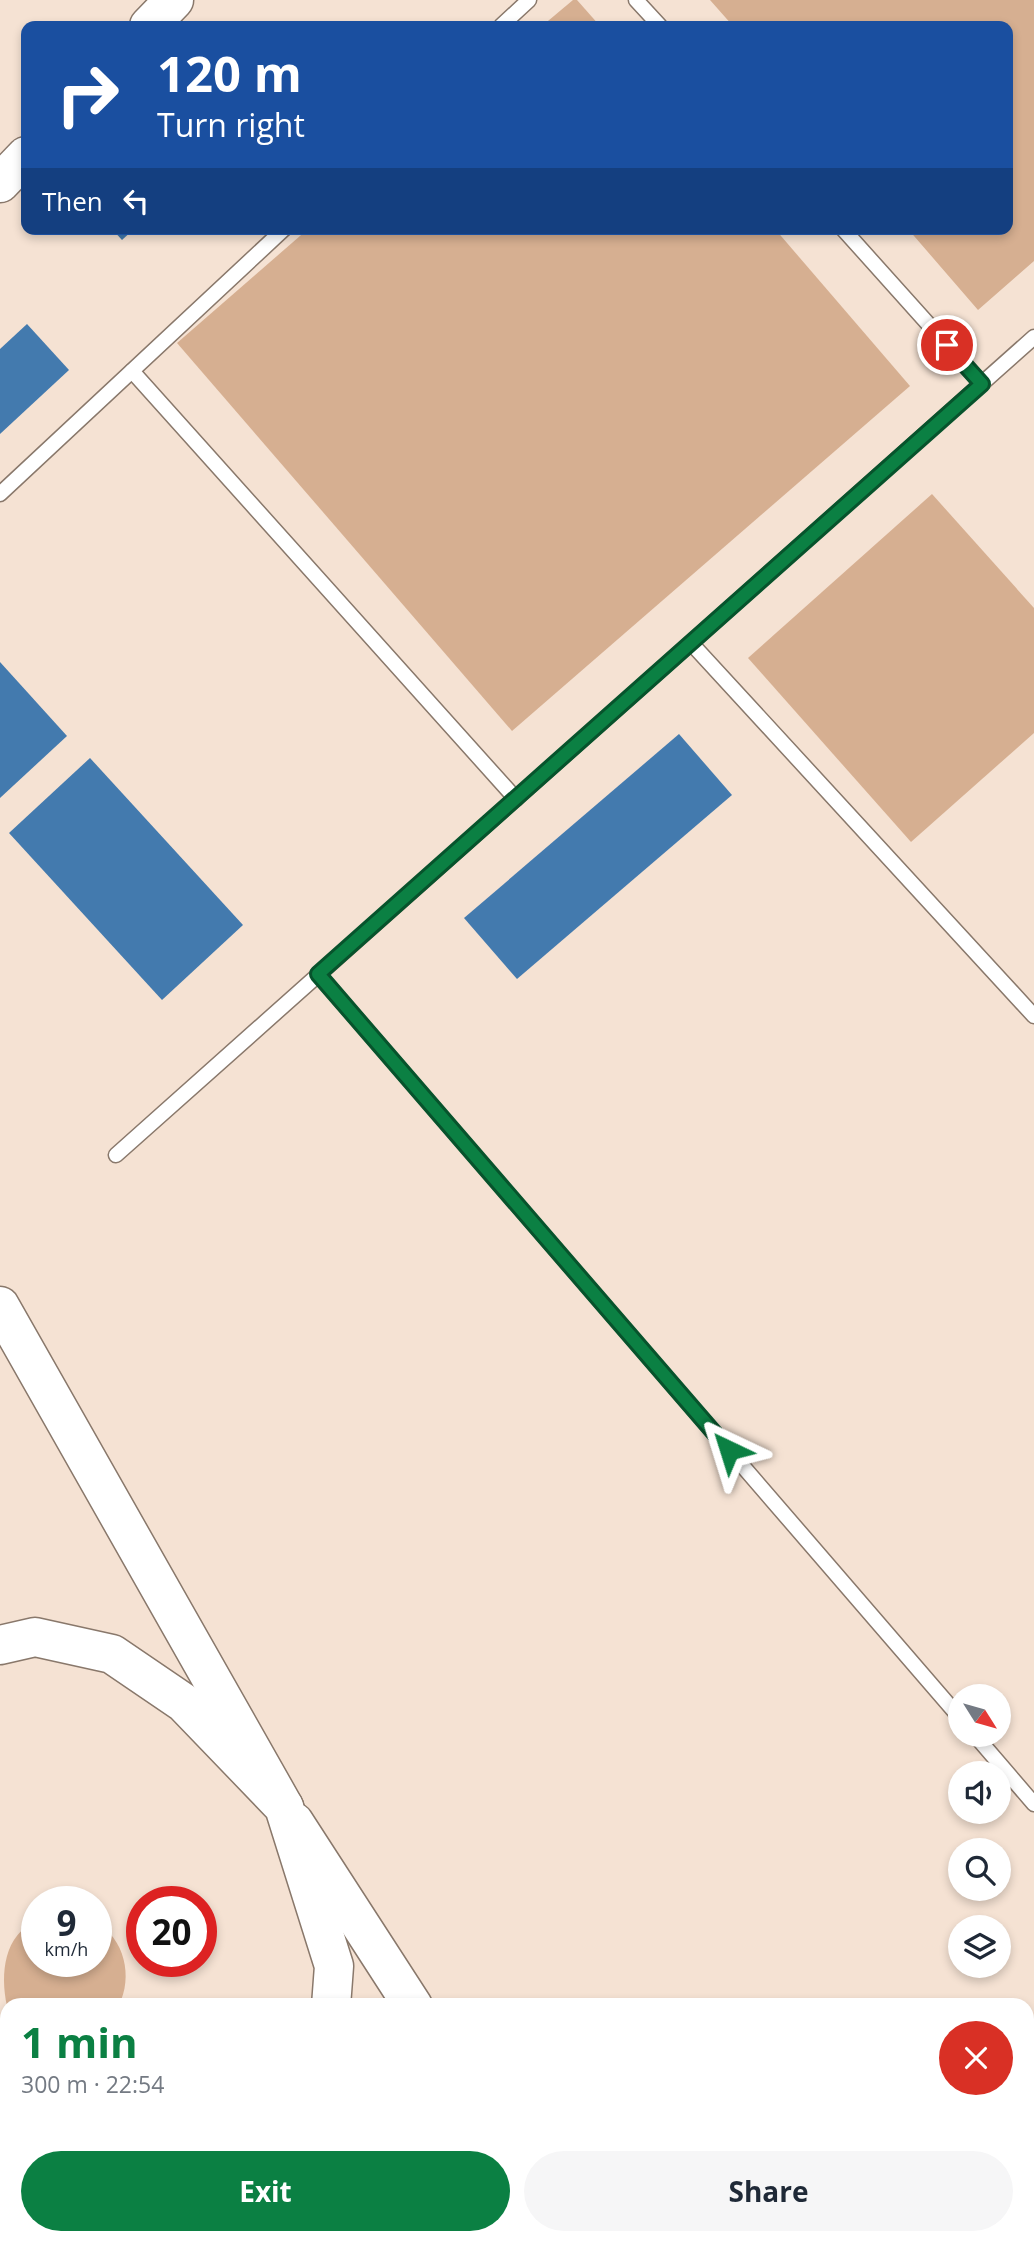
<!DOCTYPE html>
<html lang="en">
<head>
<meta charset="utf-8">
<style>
  :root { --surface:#fff; --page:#f6f6f7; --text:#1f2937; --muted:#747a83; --accent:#0b8043 }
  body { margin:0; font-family:"Open Sans",sans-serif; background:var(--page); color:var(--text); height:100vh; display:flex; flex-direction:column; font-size:26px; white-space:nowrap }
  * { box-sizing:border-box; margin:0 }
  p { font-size:23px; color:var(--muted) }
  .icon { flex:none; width:38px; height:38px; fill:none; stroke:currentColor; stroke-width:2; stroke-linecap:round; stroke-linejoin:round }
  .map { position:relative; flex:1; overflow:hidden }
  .side { position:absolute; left:0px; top:1998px; width:1034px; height:247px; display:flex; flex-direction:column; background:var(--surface); border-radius:21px 21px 0 0; box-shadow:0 4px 10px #0003 }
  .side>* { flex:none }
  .guide { position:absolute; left:21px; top:21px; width:992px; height:214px; border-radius:14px; box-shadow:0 4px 10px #0003; background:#1a4fa0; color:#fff; overflow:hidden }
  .needle { width:46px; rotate:127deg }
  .controls { position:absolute; left:948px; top:1684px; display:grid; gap:14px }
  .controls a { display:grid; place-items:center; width:63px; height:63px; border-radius:50%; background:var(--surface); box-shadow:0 4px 10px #0003; font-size:35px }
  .speed { position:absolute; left:21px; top:1886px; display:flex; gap:14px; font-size:35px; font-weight:700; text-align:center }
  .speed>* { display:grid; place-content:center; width:91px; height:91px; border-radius:50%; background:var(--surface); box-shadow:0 4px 10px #0003; line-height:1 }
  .speed small { font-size:18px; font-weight:400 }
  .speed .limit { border:10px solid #d22; background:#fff; color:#111 }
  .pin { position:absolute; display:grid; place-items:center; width:60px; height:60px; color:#fff; margin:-30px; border:4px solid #fff; border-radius:50%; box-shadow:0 2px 7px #0007 }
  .me { position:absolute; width:77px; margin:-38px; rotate:319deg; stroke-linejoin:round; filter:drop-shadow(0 0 5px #0008) }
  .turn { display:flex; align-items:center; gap:24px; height:147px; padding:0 21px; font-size:32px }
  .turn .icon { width:91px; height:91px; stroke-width:2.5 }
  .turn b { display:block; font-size:49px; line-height:60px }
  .then { display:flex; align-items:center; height:66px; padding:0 21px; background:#0003; gap:14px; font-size:26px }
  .round { display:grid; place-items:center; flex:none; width:74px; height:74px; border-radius:37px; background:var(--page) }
  .overview { display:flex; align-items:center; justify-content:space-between; height:119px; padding:0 21px }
  h1 { font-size:42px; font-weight:700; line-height:52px; color:var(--accent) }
  .button { display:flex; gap:14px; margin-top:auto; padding:14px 21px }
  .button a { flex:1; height:80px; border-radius:42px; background:var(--accent); color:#fff; font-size:28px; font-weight:700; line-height:80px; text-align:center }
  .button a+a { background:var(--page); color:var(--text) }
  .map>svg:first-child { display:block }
  .green { fill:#d6af91 }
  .building { fill:#437aae }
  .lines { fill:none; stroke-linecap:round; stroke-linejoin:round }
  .lane-casing { stroke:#89786b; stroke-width:17 }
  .street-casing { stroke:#89786b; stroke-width:32 }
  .primary-casing { stroke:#89786b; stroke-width:41 }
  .highway-casing { stroke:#89786b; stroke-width:41 }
  .lane { stroke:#fff; stroke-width:14 }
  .street { stroke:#fff; stroke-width:30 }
  .primary { stroke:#fff; stroke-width:38 }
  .highway { stroke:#fff; stroke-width:38 }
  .route-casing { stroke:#07532c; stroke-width:18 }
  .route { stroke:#0b8043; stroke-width:12 }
</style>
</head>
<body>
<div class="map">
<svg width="1034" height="2245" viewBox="0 0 1034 2245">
  <rect width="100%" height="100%" fill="#f5e2d3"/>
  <!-- green -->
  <g class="green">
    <polygon points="573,0 577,0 600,26 542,26"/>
    <polygon points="710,0 1034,0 1034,261 978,310 908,229 1008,229 1008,26 733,26"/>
    <polygon points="308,229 775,229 910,386 512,731 177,343"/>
    <polygon points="932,494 1034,608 1034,733 911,842 748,658"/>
    <path d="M 37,1920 L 37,1962 L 96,1962 L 96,1922 C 125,1939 133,1977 119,2005 L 7,2006 C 0,1973 4,1935 37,1920 Z"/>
  </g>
  <!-- building -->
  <g class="building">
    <polygon points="112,229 134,229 122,240"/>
    <polygon points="27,324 69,370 0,434 0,349"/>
    <polygon points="0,662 67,736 0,798"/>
    <polygon points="679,734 732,795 517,979 464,918"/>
    <polygon points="90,758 243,925 162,1000 9,833"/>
  </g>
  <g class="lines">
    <defs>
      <g id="lane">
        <polyline points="636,0 660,26"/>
        <polyline points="501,26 529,0"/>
        <polyline points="843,229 982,384"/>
        <polyline points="132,371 516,799"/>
        <polyline points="0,494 284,229"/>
        <polyline points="691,643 1034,1016"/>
        <polyline points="318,974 961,1719"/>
        <polyline points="116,1155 1034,337"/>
        <polyline points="974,1734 1034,1804"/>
      </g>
      <g id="street">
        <polyline points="1027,2196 1034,2191"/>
        <polyline points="964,2245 973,2238"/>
      </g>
      <g id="primary">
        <polyline points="294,1822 413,2006"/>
        <polyline points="114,2238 157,2245"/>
        <polyline points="557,2238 562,2245"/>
      </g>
      <g id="highway">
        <polyline points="149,26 174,0"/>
        <polyline points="0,183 26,156"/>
        <polyline points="0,1306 284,1807"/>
        <polyline points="0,1645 35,1637 112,1654 184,1703 284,1807 334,1966 331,2006"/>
        <polyline points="0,2206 7,2208"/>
        <polyline points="0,2238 7,2237"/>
      </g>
    </defs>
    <!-- lane casing -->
    <use href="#lane" class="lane-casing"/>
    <!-- street casing -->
    <use href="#street" class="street-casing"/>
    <!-- primary casing -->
    <use href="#primary" class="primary-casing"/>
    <!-- highway casing -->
    <use href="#highway" class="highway-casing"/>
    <!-- lane -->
    <use href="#lane" class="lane"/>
    <!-- street -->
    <use href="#street" class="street"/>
    <!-- primary -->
    <use href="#primary" class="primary"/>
    <!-- highway -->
    <use href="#highway" class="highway"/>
  </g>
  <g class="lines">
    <defs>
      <polyline id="route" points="729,1450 318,974 982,384 947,345"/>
    </defs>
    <!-- route casing -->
    <use href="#route" class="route-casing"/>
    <!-- route -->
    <use href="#route" class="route"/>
  </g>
</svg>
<div class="controls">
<a><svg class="needle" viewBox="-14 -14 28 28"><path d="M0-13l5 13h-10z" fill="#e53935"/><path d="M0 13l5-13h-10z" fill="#747a83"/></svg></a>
<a><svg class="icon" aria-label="sound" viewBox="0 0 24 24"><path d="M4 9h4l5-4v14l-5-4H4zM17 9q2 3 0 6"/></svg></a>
<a><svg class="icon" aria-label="search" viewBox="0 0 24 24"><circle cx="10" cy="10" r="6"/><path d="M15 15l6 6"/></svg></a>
<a><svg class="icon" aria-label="layers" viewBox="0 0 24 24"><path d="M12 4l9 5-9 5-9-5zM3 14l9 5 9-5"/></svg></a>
</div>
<div class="speed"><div>9<small>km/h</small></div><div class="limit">20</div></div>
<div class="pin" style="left:947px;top:345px;background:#d93025"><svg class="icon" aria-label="arrive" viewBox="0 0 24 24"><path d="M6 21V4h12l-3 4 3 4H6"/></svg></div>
<svg class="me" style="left:729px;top:1450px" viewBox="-20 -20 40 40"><path d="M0-17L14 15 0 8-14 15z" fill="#0b8043" stroke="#fff" stroke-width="4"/></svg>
<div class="guide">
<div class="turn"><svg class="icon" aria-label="right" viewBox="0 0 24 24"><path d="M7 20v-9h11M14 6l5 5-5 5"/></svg><div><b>120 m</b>Turn right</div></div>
<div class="then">Then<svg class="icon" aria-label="left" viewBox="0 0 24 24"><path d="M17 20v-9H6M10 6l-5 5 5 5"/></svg></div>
</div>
<section class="side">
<div class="overview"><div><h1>1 min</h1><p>300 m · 22:54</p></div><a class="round" style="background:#d93025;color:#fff"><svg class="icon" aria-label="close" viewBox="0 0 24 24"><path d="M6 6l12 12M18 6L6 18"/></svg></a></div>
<div class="button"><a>Exit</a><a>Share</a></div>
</section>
</div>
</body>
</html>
